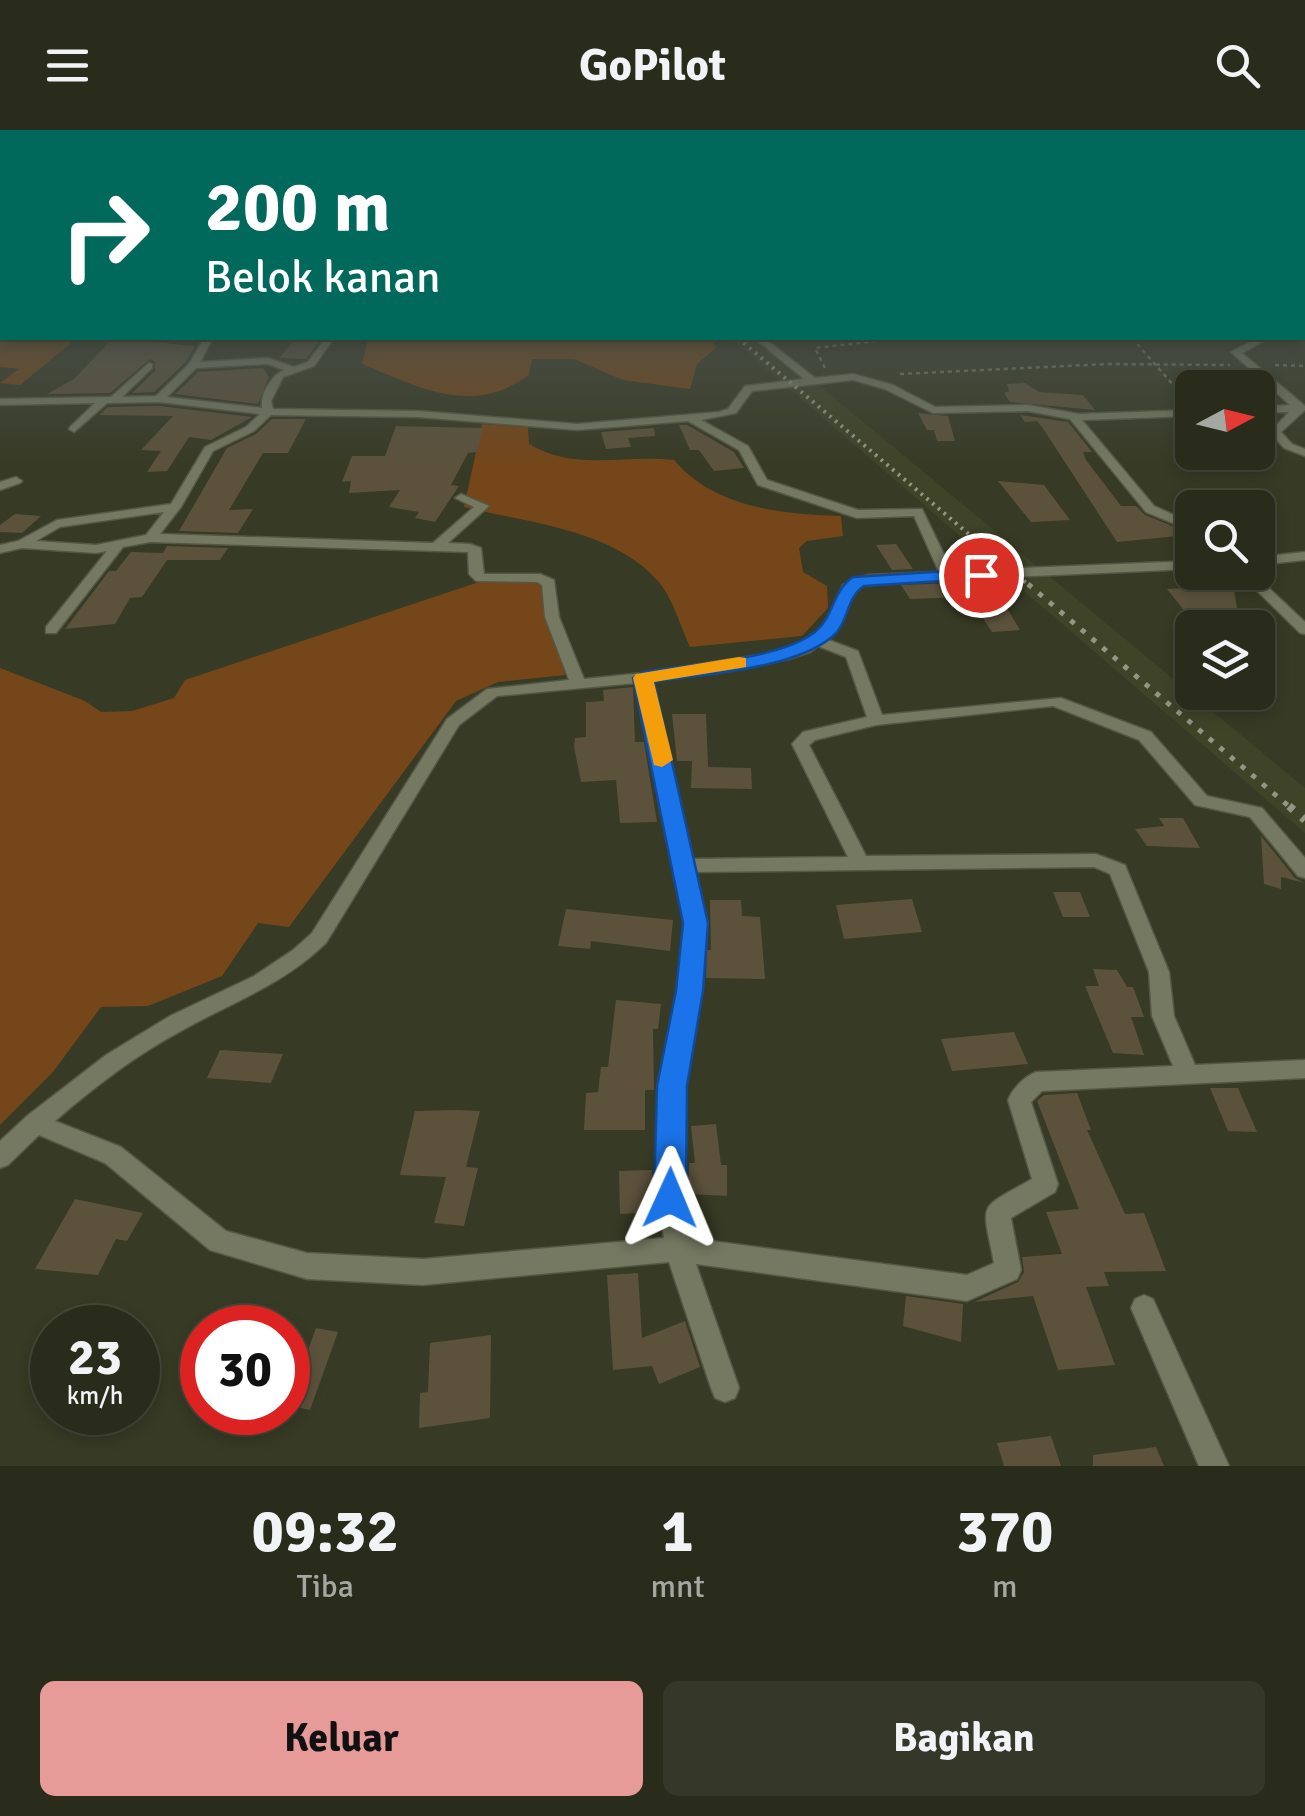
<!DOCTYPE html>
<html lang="id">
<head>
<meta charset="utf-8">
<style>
  :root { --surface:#292c1b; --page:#353828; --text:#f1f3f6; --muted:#a5a7a3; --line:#45483a; --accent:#e69b98 }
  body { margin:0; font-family:Signika,sans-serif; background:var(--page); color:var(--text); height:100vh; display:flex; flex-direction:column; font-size:38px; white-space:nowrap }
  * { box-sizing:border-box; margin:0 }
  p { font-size:32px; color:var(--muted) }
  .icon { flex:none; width:55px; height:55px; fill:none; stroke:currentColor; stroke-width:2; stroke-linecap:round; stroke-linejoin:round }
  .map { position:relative; height:1336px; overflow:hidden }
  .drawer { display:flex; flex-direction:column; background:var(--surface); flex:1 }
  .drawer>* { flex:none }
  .banner { position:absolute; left:0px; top:0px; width:1305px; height:210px; box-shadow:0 5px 15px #0003,0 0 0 2px var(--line); background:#00695c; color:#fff; overflow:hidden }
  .needle { width:65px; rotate:83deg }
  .tools { position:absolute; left:1175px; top:240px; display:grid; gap:20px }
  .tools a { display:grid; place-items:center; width:100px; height:100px; border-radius:15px; background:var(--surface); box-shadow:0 5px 15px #0003,0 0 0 2px var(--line); font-size:50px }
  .speed { position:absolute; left:30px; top:1175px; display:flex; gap:20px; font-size:50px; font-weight:700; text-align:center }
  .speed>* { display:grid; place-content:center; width:130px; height:130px; border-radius:50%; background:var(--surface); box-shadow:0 5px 15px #0003,0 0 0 2px var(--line); line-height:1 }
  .speed small { font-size:25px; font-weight:400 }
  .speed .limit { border:15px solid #d22; background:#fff; color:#111 }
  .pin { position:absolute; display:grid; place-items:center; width:85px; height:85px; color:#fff; margin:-42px; border:5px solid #fff; border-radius:50%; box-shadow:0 2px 10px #0007 }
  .me { position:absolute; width:110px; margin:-55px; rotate:1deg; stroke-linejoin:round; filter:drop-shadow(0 0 8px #0008) }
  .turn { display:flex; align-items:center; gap:35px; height:210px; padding:0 40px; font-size:45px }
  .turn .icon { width:130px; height:130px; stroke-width:2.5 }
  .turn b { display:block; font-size:70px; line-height:85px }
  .eta { display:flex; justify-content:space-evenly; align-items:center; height:170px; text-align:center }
  .eta b { font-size:60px; font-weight:700; line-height:70px }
  .cta { display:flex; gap:20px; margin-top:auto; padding:20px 40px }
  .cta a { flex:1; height:115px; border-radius:15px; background:var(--accent); color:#111; font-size:40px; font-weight:700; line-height:115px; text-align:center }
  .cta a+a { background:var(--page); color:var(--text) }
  header { display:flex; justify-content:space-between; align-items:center; height:130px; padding:0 40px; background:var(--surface); font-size:45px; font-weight:700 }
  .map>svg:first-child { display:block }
  .built { fill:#3f4327 }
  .green { fill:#754619 }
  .building { fill:#5c523c }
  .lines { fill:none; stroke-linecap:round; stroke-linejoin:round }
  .street-casing { stroke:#555745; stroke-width:3 }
  .path { stroke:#757764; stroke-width:2.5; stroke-dasharray:4 4; stroke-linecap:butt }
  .street { fill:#757961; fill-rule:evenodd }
  .rail-far2 { stroke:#939685; stroke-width:4; stroke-dasharray:2.5 5; stroke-linecap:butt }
  .rail-far1 { stroke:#939685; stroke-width:5; stroke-dasharray:5 9; stroke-linecap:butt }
  .rail { stroke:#939685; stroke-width:8; stroke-dasharray:6 11; stroke-linecap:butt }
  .route { fill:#1a73e8; stroke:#114b97; stroke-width:2.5 }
  .slow { fill:#f59e0b }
</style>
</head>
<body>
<header><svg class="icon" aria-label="menu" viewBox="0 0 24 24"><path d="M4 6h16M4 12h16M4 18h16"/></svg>GoPilot<svg class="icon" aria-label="search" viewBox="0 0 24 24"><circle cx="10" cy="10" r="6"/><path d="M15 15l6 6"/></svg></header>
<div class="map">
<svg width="1305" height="1336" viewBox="0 0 1305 1336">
  <rect width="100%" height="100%" fill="#373a24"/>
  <!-- built -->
  <polygon class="built" points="730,208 762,208 1305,658 1305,703"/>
  <!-- green -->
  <g class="green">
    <polygon points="0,151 2,208 77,208 20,255 0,253 19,239 0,237"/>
    <path d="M 368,208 L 711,208 L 716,218 L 697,234 L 690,259 L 623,250 L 574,229 L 532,229 L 529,245 C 471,287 419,257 362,234 Z"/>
    <path d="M 482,294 L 528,297 L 529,314 C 577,342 622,324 674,330 C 715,378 781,384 841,386 L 843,406 L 807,411 L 799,418 L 803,442 L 827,456 L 828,478 L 802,506 L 690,517 C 681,498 675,476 664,459 C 622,400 528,393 464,377 Z"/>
    <polygon points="515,447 542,451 565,545 498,552 456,571 289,797 258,793 222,846 148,876 101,877 53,942 0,995 0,538 85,571 101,582 132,581 174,568 185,550 479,452"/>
  </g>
  <!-- building -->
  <g class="building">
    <polygon points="113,208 195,216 186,232 154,262 132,263 155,241 155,232 150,229 110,263 47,264 74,249"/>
    <polygon points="296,208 322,208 306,229 279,228"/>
    <polygon points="263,238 269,247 258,274 175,264 198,242"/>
    <polygon points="1025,253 1039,262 1083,265 1095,280 1010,272 1004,263 1009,261 1007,254"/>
    <polygon points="159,276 252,287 211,310 189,307 167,341 147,342 161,321 141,320 173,286 99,285 108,277"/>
    <polygon points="918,283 948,286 955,311 937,311 934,300 927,300"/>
    <polygon points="1020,285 1068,292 1092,322 1083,322 1086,330 1121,376 1136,376 1145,385 1192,404 1192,420 1178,406 1117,412 1044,300 1037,291 1025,292"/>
    <polygon points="272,289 306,289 288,323 263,323 229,380 253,379 238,403 179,401 227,318 256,304"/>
    <polygon points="679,295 687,295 734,322 744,338 714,341 699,320 690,320"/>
    <polygon points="396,296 483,298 477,322 468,323 451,355 459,356 435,392 415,388 419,382 389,377 400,360 349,363 351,351 342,352 352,326 385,326"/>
    <polygon points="654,298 655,306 628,308 631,317 606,319 601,302"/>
    <polygon points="998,351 1044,355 1070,390 1031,392"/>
    <polygon points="15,384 41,386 22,403 0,402 0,395"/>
    <polygon points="896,414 913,439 892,440 876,415"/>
    <polygon points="167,416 228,418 220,430 167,430 142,467 130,468 115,494 65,499 109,441 116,441 131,422 163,423"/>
    <polygon points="1201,443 1232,447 1239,491 1194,493 1167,459 1203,457"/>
    <polygon points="986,452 992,453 1020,500 992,502 969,467 910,469 901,455"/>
    <polygon points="633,557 635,612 644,612 657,692 620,693 616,650 581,652 574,617 575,608 586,607 586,572 604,571 603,560"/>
    <polygon points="672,584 706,584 708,637 751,638 752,659 691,658 692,631 677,631"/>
    <polygon points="1159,688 1183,688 1200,718 1147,716 1135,699 1164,696"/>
    <polygon points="1261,706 1295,748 1305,753 1281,747 1281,759 1264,754"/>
    <polygon points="1053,762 1080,762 1090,787 1063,787"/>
    <polygon points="912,769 922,802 844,809 836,775"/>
    <polygon points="710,770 741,770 742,786 760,787 765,849 706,848 707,820 711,820"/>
    <polygon points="566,779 673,790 670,821 591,811 590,819 558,816"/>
    <polygon points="1093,839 1117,840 1127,857 1133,857 1144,887 1131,887 1144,925 1113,923 1085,856 1099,856"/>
    <polygon points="616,870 661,874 658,899 653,899 654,960 645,960 645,1000 584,1000 586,963 598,962 601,937 608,937"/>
    <polygon points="1014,902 1028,934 952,941 941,909"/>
    <polygon points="220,920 283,924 271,953 207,948"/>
    <polygon points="1210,958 1238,958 1257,1002 1228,1001"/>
    <polygon points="1077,963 1091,1000 1087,1000 1125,1084 1144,1083 1166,1141 1104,1142 1109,1156 1086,1157 1115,1235 1058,1240 1033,1166 974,1172 1018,1152 1024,1142 1022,1127 1062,1124 1046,1082 1079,1079 1037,971 1044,965"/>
    <polygon points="457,980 480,981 466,1037 478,1038 464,1096 434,1093 446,1047 400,1045 415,981"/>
    <polygon points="716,994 721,1035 727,1035 727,1066 688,1064 689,1033 695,1033 691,996"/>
    <polygon points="652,1040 654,1082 620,1084 619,1041"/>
    <polygon points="75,1069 143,1083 127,1111 116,1109 98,1145 35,1139"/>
    <polygon points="638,1143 642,1208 685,1191 700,1237 659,1254 652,1236 613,1240 607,1145"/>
    <polygon points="906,1166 963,1174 961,1212 903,1196"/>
    <polygon points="316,1198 338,1202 310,1280 288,1275"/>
    <polygon points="491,1205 490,1288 419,1298 420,1263 428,1262 430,1213"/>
    <polygon points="1051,1306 1061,1336 1004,1336 997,1313"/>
    <polygon points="1156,1317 1164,1336 1093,1336 1093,1325"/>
  </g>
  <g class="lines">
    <defs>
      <g id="street">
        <polygon points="1305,187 1305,193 1302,194 1302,188"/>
        <path d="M 204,208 L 213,208 L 200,232 L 268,228 L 294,237 L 308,232 L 326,208 L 334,208 L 314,236 L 283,247 L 271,271 L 273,279 L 418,281 L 577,294 L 719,282 L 728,279 L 745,256 L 804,249 L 754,208 L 764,208 L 815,248 L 853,244 L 893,255 L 935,277 L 1028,275 L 1079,284 L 1192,280 L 1192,286 L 1082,290 L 1154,376 L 1192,393 L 1192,401 L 1146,382 L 1070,289 L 1028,281 L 933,283 L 885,259 L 853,250 L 752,261 L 736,283 L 701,290 L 748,316 L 767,350 L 858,380 L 922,379 L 952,441 L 1192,431 L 1192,439 L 870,453 L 854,460 L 840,496 L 826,509 L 858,521 L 882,585 L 1061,568 L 1151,602 L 1207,666 L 1262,678 L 1305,728 L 1305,748 L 1298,746 L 1250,687 L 1195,675 L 1139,610 L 1053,576 L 876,595 L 815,610 L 809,615 L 866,726 L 1096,724 L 1125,735 L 1169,842 L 1174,886 L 1195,935 L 1305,930 L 1305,948 L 1042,961 L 1031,972 L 1058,1054 L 1055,1062 L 1011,1088 L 1021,1140 L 1017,1149 L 967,1171 L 696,1134 L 739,1258 L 735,1268 L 725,1272 L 715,1268 L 711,1258 L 669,1132 L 423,1155 L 307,1149 L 210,1120 L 105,1033 L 39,1005 L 8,1035 L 0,1038 L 0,1011 L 27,986 L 106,925 L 170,886 L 254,846 L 293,820 L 312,803 L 447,589 L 487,559 L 569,550 L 545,487 L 542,455 L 537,452 L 476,451 L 469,444 L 468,422 L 150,412 L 123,417 L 56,503 L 46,503 L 46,497 L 107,421 L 96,423 L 22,418 L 0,423 L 0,415 L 18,411 L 57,390 L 171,374 L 205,317 L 246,297 L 260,284 L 159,272 L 107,273 L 74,302 L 69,299 L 70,297 L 95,273 L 0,275 L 0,269 L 111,267 L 149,233 L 152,234 L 152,238 L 122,267 L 156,266 L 189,234 ZM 267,234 L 285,240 C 272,244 260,264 262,278 L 167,267 L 196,238 ZM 271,285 L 418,287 L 577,300 L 688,291 L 739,320 L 758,355 L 857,388 L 914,386 L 939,442 L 868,445 L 843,455 C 826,489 827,506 786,521 L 643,543 L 584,549 L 559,487 L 554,450 L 540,444 L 484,444 L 481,418 L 470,414 L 448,413 L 489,376 L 461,364 L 455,368 L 474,377 L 433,413 L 160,404 L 181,377 L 213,321 L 254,301 ZM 164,382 L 146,405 L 96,415 L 36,411 L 60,397 ZM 818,516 L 846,527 L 867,587 L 803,602 L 792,614 L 848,727 L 691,729 L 651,551 L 789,529 L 810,522 ZM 636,553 L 685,793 L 680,861 L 661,956 L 658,1068 L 664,1108 L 423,1129 L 307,1123 L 226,1101 L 121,1017 L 55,991 C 94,957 136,925 181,901 C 232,872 283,855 326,813 L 459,595 L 497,566 ZM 1094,737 L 1110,744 L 1149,842 L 1152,886 L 1173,936 L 1036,942 C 1024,947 1013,958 1008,970 L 1032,1049 C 976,1081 982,1070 994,1133 L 967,1145 L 689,1108 L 682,1068 L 683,956 L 700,861 L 705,793 L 694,742 Z"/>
        <polygon points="1258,208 1269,208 1242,223 1305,276 1305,280 1281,302 1292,314 1305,319 1305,326 1284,318 1270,302 1289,282 1258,283 1258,277 1290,275 1231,222"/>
        <polygon points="16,347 22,351 20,353 0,360 0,352"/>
        <polygon points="1305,422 1305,430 1258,435 1258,427"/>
        <polygon points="1238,442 1252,442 1305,492 1305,504 1300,503"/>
        <polygon points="1144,1165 1153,1169 1229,1336 1199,1336 1131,1178 1135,1169"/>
      </g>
    </defs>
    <!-- street casing -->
    <use href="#street" class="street-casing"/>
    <!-- path -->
    <g class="path">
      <polyline points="1132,208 1174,256 1192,267"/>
      <polyline points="1275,235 1305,236"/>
      <polyline points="825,238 815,218 903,208"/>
      <polyline points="900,244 1108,234 1230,235"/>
    </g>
    <!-- street -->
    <use href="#street" class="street"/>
    <!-- rail-far2 -->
    <polyline class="rail-far2" points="738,208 1031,457"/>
    <!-- rail-far1 -->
    <polyline class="rail-far1" points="1028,454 1292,679"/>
    <!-- rail -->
    <polyline class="rail" points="1289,676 1305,690"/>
  </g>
  <!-- sky -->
  <linearGradient id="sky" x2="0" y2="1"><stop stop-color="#1e2014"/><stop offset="0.45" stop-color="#4d5550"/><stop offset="1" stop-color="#4d5550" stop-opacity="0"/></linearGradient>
  <rect width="1305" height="338" fill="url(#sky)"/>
  <!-- route -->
  <path class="route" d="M 981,439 L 987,441 L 987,448 L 864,456 C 846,467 849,493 832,507 C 791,540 707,543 654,552 L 708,793 L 703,861 L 687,956 L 686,1068 L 682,1079 L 670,1083 L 659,1079 L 654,1068 L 657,956 L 676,861 L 683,793 L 633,548 L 643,542 C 690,534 779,530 815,502 C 834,487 832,461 853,447 Z"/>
  <!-- slow -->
  <polygon class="slow" points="739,527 746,528 746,537 654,552 673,630 662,637 654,635 633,548 636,544"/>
</svg>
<div class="tools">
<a><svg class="needle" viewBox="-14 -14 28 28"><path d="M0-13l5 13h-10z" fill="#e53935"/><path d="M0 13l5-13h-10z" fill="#a5a7a3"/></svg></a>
<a><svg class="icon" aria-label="search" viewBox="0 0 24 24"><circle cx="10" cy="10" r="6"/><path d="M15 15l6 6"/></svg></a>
<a><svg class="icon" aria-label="layers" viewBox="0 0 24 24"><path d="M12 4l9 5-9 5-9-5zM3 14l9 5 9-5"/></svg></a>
</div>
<div class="speed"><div>23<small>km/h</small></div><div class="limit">30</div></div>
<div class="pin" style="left:981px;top:445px;background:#d93025"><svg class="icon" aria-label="arrive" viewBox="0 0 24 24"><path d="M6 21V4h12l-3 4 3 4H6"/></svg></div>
<svg class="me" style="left:670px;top:1068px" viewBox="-20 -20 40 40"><path d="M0-17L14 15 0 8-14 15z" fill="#1a73e8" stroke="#fff" stroke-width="4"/></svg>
<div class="banner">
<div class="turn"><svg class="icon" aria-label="right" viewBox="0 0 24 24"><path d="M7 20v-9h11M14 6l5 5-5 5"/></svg><div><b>200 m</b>Belok kanan</div></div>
</div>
</div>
<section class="drawer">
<div class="eta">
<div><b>09:32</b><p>Tiba</p></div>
<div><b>1</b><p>mnt</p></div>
<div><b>370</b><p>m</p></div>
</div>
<div class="cta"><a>Keluar</a><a>Bagikan</a></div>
</section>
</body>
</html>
